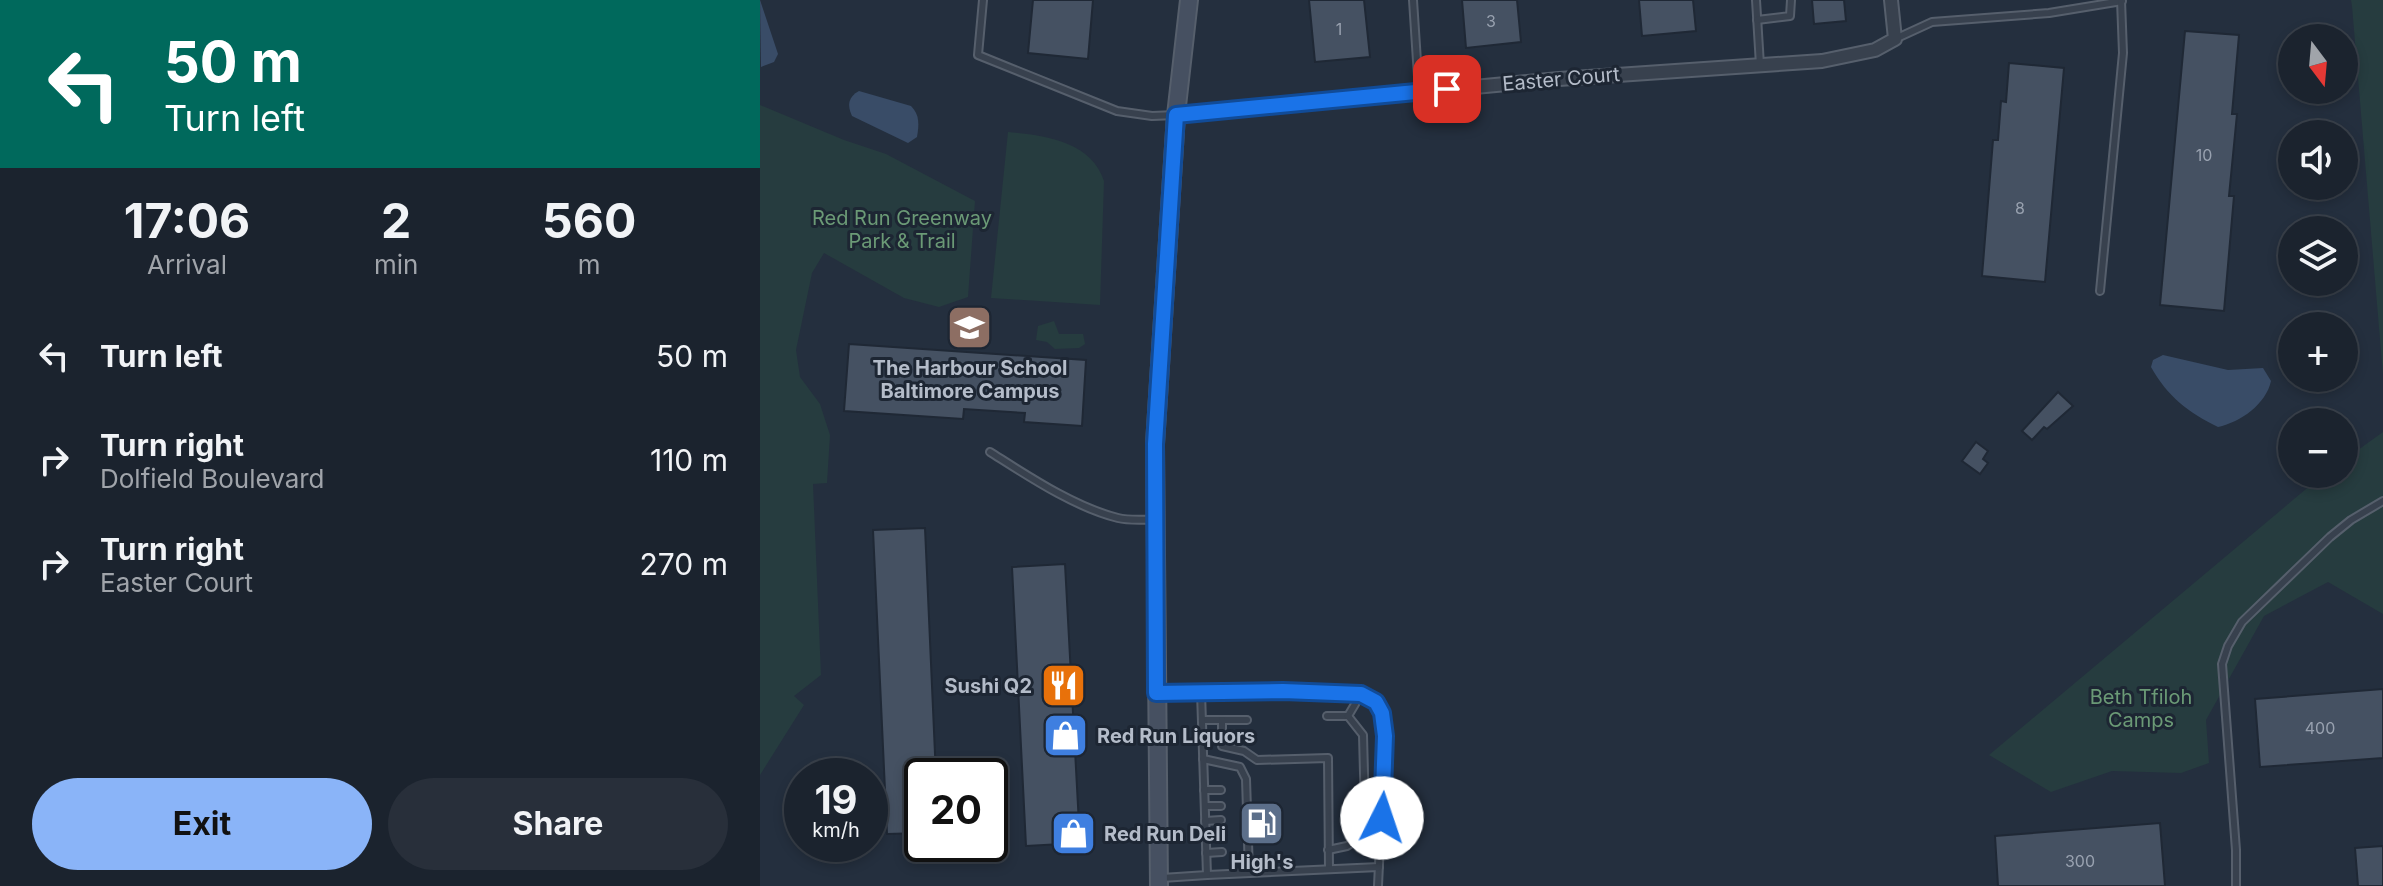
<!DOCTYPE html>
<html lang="en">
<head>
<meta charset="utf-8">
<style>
  :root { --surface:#1b232e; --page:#282f3a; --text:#f1f3f6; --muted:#a0a4aa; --line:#39404a; --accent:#8ab4f8 }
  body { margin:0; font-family:Inter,sans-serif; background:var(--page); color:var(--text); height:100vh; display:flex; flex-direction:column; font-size:30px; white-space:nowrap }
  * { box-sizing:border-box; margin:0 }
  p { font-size:26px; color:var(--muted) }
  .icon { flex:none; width:44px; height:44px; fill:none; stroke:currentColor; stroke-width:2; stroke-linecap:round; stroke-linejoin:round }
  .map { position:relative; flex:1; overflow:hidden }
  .panel { display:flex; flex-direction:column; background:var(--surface); width:760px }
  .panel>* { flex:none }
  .guide { background:#00695c; color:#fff; overflow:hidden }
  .needle { width:52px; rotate:164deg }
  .tools { position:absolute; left:1518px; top:24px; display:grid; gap:16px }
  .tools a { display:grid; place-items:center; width:80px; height:80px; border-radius:50%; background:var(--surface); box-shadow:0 4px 12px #0003,0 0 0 2px var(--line); font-size:40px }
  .speed { position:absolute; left:24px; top:758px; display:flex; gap:16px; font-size:40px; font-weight:700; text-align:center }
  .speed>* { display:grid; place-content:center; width:104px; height:104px; border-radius:50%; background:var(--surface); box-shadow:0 4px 12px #0003,0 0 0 2px var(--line); line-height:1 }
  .speed small { font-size:20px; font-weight:400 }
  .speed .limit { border:4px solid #111; border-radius:12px; background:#fff; color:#111 }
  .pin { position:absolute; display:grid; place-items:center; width:68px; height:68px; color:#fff; margin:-34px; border-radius:16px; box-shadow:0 4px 12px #0006 }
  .me { position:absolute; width:88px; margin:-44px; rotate:4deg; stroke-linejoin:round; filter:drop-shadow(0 0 6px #0008) }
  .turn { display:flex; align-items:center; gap:28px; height:168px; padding:0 32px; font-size:36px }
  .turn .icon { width:104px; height:104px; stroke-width:2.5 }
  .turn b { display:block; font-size:56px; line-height:68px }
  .eta { display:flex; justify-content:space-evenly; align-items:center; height:136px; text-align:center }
  .eta b { font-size:48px; font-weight:700; line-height:56px }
  .button { display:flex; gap:16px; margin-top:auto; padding:16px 32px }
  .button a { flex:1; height:92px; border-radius:48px; background:var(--accent); color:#111; font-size:32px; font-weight:700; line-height:92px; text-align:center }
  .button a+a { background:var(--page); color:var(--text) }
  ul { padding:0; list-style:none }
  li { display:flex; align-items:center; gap:24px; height:104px; padding:0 32px }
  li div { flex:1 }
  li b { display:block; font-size:30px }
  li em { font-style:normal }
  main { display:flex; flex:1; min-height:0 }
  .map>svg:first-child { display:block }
  .green { fill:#263c3f }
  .water { fill:#394c67 }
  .building { fill:#455162; stroke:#1f2835; stroke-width:2 }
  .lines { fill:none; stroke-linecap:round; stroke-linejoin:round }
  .lane-casing { stroke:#565f6c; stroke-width:10 }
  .street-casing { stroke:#565f6c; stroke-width:16 }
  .secondary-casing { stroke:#565f6c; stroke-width:20 }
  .lane { stroke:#38414e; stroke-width:6 }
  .street { stroke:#38414e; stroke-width:12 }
  .secondary { stroke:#465061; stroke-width:16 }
  .route-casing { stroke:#114b97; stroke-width:20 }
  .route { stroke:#1a73e8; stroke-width:14 }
  .labels { text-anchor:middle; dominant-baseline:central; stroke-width:6; stroke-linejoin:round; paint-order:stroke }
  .number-label { font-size:16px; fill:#98a1af }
  .street-label { font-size:20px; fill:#b4bcc9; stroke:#1d2633 }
  .park-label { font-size:20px; fill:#6b9a76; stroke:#1d2633 }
  .poi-label { font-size:20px; font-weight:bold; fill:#b4bcc9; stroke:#1d2633 }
</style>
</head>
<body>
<main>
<section class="panel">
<div class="guide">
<div class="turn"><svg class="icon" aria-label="left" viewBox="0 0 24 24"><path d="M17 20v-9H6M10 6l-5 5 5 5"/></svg><div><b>50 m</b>Turn left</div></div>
</div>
<div class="eta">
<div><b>17:06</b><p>Arrival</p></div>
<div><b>2</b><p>min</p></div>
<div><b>560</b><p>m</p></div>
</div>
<ul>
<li><svg class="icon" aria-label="left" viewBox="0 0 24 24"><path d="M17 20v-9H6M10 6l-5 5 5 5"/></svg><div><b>Turn left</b></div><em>50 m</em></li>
<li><svg class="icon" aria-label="right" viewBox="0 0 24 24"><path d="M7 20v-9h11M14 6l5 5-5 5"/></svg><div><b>Turn right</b><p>Dolfield Boulevard</p></div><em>110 m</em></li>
<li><svg class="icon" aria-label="right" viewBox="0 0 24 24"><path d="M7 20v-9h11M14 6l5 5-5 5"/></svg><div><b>Turn right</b><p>Easter Court</p></div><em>270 m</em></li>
</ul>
<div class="button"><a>Exit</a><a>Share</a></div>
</section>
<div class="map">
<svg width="1623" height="886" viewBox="0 0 1623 886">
  <rect width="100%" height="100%" fill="#242f3e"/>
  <!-- green -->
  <g class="green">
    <polygon points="1591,0 1623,0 1623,375 1592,6"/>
    <polygon points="0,105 84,140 126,154 215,201 208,297 179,307 144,298 64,253 52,273 36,350 40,377 60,404 70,435 67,483 53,484 61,675 34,696 44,705 0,775"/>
    <path d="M 248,132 C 283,135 331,141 344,181 L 340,305 L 231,298 Z"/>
    <polygon points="294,321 299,334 323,334 325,344 319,348 295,349 287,342 276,340 278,326"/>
    <polygon points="1623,432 1623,614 1568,582 1504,616 1446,720 1449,763 1421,773 1352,771 1291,792 1229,755 1564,474 1584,474 1584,460"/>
  </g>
  <!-- water -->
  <g class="water">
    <polygon points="0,0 18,54 14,62 1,67"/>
    <path d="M 99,91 L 151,106 C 160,115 159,125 157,137 L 148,143 L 92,116 C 87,105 88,97 99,91 Z"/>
    <path d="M 1403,355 L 1468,370 L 1503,368 L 1511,381 C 1506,404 1481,422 1458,427 C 1429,413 1407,396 1391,367 L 1393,360 Z"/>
  </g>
  <!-- building -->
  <g class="building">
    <polygon points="273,0 333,0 328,59 268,53"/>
    <polygon points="549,0 604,0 610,57 555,62"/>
    <polygon points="702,0 757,0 761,42 706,48"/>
    <polygon points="879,0 933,0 936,31 882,36"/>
    <polygon points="1052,0 1084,0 1086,21 1054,24"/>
    <polygon points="1425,31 1479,35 1472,114 1477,114 1469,196 1474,196 1464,311 1400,305"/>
    <polygon points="1249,63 1304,68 1285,282 1222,276 1233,140 1238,140 1241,101 1246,102"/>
    <polygon points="89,344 326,360 322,426 264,422 265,413 204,409 203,419 84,411"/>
    <polygon points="1298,392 1313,406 1287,429 1284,427 1272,440 1262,431"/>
    <polygon points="1216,442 1228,451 1223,459 1228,463 1220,474 1202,461"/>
    <polygon points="165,528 176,776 162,776 162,833 127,834 113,530"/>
    <polygon points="305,564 320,843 266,846 252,567"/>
    <polygon points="1623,689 1623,758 1500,767 1495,699"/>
    <polygon points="1400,823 1405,886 1238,886 1235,836"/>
    <polygon points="1623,846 1623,886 1598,886 1595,848"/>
  </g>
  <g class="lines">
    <defs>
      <g id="lane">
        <polyline points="223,0 218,55 357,111 392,116 416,115"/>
        <polyline points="653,0 659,92"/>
        <polyline points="996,0 1000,65"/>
        <polyline points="997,20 1030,16 1031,0"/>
        <polyline points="1135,39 1172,22 1289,13 1362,1"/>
        <polyline points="1340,291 1363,53 1361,0"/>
        <path d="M 230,452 C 268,476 314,507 358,518 C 370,521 383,519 396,520"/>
        <polyline points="400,693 523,691 601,694 616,702 622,713 625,736 618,886"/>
        <polyline points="567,716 588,716"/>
        <polyline points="588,716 601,694"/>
        <polyline points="442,720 487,720"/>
        <polyline points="462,720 462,746 484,751 497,760 568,758 569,869"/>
        <polyline points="443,759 480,767 486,779 489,873"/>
        <polyline points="444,790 461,790"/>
        <polyline points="445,806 461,806"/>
        <polyline points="445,821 461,820"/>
        <polyline points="446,836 461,836"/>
        <polyline points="568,850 587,846 601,837 605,812 603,735 588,716"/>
        <polyline points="446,853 462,852"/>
        <polyline points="447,875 619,867"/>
        <polyline points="402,878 447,875 441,692"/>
        <polyline points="1476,886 1476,850 1462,664 1468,646 1482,622 1570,537 1591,520 1623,501"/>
      </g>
      <polyline id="street" points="416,115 799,79 1062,61 1115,50 1135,39 1131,0"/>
      <polyline id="secondary" points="399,886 395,444 416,115 429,0"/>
    </defs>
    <!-- lane casing -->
    <use href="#lane" class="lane-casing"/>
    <!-- street casing -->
    <use href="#street" class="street-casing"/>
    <!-- secondary casing -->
    <use href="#secondary" class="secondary-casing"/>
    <!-- lane -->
    <use href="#lane" class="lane"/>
    <!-- street -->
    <use href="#street" class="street"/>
    <!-- secondary -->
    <use href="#secondary" class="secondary"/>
  </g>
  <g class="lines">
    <defs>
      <polyline id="route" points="622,818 625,736 622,713 616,702 601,694 523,691 396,693 395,444 416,115 687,89"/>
    </defs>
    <!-- route casing -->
    <use href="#route" class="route-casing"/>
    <!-- route -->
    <use href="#route" class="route"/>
  </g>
  <!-- icons -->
  <defs>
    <symbol id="school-square" viewBox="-11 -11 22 22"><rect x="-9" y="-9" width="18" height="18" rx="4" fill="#8d6e63" stroke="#1d2633"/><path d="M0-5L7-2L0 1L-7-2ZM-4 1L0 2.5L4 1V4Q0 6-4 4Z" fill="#fff"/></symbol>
    <symbol id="restaurant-square" viewBox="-11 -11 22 22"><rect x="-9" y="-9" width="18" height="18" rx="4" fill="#e8710a" stroke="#1d2633"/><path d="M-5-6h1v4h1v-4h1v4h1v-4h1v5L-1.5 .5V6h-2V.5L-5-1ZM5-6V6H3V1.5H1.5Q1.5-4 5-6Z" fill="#fff"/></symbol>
    <symbol id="shop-square" viewBox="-11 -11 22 22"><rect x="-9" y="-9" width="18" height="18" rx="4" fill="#3f7fe0" stroke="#1d2633"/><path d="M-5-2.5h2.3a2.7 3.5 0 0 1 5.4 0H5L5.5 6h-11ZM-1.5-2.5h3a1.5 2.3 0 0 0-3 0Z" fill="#fff"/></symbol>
    <symbol id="fuel-square" viewBox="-11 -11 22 22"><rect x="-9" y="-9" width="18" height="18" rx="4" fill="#5c6f8a" stroke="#1d2633"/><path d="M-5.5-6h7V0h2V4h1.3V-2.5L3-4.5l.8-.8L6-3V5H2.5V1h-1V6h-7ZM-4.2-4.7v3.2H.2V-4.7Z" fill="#fff"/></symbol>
  </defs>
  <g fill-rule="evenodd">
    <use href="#school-square" x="184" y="302" width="51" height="51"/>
    <use href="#restaurant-square" x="278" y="660" width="51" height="51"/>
    <use href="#shop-square" x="280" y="710" width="51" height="51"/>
    <use href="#fuel-square" x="476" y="798" width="51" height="51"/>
    <use href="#shop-square" x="288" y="808" width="51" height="51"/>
  </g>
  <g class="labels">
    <!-- number labels -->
    <g class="number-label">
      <text x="731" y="21">3</text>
      <text x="579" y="29">1</text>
      <text x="1444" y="155">10</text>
      <text x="1260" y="208">8</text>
      <text x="1560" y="728">400</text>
      <text x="1320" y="861">300</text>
    </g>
    <!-- street labels -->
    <g class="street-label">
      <text transform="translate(801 79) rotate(-5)">Easter Court</text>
    </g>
    <!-- park labels -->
    <g class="park-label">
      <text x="142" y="218">Red Run Greenway<tspan x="142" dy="23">Park &amp; Trail</tspan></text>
      <text x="1381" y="697">Beth Tfiloh<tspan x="1381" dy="23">Camps</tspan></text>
    </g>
    <!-- poi labels -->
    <g class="poi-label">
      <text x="210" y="368">The Harbour School<tspan x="210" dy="23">Baltimore Campus</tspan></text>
      <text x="272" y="686" text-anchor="end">Sushi Q2</text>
      <text x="337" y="736" text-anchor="start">Red Run Liquors</text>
      <text x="344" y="834" text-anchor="start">Red Run Deli</text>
      <text x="502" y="862">High's</text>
    </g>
  </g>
</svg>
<div class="tools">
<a><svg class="needle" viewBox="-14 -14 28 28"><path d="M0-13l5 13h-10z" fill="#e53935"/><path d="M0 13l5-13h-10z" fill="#a0a4aa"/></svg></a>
<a><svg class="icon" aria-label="sound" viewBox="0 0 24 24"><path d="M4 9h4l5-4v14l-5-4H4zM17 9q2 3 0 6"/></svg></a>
<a><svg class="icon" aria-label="layers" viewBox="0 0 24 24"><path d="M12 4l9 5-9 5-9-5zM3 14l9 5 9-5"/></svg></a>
<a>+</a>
<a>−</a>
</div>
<div class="speed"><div>19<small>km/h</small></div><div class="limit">20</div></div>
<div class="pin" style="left:687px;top:89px;background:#d93025"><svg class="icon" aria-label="arrive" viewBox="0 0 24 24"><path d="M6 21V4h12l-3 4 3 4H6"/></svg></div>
<svg class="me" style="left:622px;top:818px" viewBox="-20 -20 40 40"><circle r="19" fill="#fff"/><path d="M0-13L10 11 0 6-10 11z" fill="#1a73e8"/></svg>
</div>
</main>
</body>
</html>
